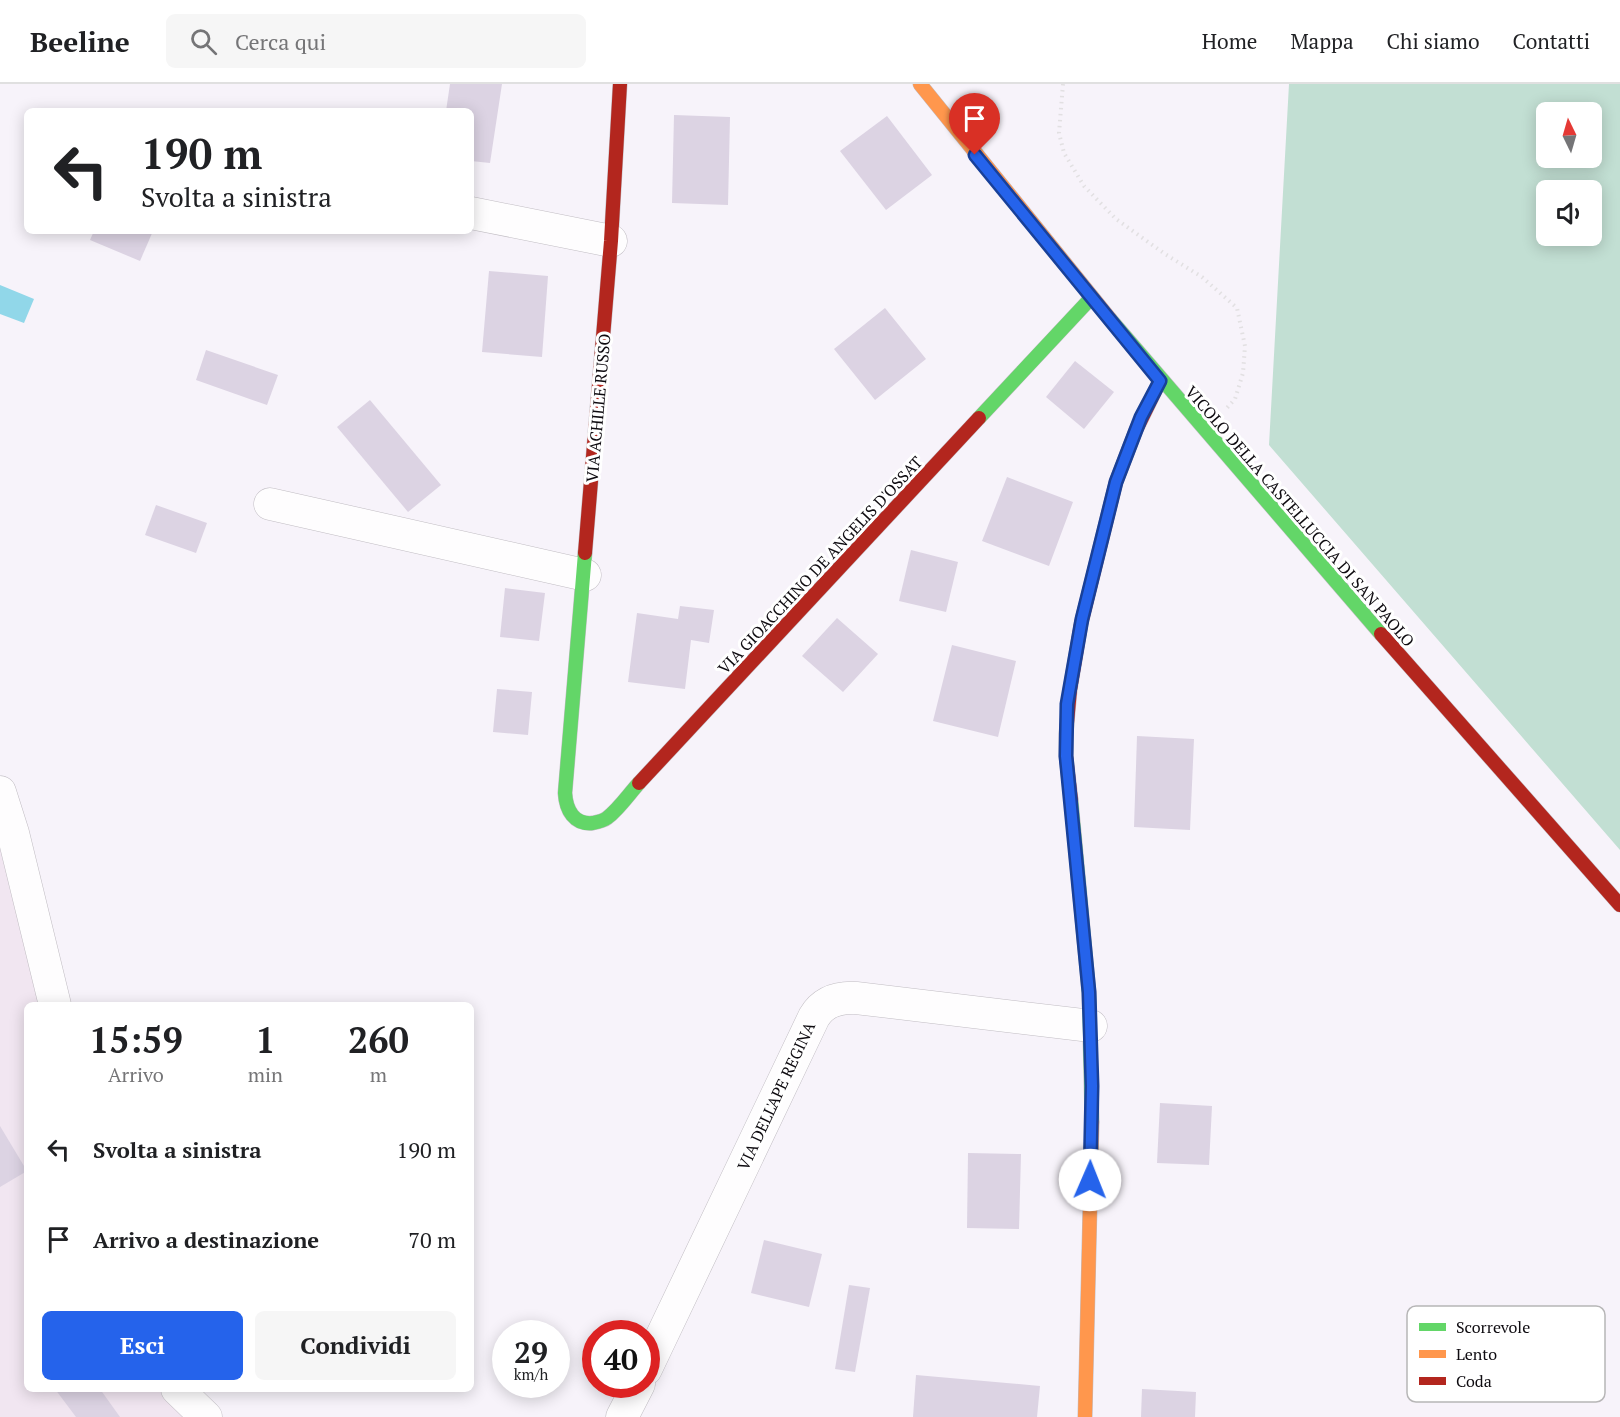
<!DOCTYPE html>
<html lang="it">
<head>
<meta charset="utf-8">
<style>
  :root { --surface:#fff; --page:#f6f6f6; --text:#202124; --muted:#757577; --line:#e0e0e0; --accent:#2563eb }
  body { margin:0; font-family:"PT Serif",serif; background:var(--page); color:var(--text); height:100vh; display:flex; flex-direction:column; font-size:22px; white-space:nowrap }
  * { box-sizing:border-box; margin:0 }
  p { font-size:20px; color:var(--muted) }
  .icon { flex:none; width:33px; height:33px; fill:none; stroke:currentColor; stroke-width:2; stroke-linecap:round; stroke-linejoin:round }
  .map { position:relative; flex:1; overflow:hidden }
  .sheet { position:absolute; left:24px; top:918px; width:450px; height:390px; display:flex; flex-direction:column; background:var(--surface); border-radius:9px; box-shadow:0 3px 15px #0003 }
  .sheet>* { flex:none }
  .banner { position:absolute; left:24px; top:24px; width:450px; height:126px; border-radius:9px; box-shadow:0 3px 15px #0003; background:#fff; color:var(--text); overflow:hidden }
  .needle { width:39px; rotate:355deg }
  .tools { position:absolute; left:1536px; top:18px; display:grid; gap:12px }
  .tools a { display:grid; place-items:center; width:66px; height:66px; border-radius:9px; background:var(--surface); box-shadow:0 3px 15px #0003; font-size:30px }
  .speed { position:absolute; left:492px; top:1236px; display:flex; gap:12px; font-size:30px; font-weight:700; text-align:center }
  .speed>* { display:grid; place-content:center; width:78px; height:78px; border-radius:50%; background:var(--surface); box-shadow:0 3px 15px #0003; line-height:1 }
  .speed small { font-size:15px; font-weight:400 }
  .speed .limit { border:9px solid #d22; background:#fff; color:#111 }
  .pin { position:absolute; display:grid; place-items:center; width:51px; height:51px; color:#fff; margin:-62px -26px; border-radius:50% 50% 50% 0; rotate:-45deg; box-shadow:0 0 6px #0007 }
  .pin .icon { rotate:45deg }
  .me { position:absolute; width:66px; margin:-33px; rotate:1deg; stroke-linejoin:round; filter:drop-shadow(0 0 4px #0008) }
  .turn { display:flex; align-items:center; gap:21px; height:126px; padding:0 18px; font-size:27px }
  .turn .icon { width:78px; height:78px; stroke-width:2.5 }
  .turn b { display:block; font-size:42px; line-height:51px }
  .eta { display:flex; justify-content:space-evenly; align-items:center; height:102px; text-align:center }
  .eta b { font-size:36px; font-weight:800; line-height:42px }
  .cta { display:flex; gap:12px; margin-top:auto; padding:12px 18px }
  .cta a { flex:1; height:69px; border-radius:9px; background:var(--accent); color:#fff; font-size:24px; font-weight:800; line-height:69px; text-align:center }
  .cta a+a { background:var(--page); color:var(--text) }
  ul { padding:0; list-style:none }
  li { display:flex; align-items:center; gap:18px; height:90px; padding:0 18px }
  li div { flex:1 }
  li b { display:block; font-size:22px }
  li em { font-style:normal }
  header { display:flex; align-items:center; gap:36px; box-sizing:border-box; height:84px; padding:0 30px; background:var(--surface); border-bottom:2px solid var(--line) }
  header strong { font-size:28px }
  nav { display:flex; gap:33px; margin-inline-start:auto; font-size:21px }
  .search { width:420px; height:54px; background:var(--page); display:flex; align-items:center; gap:15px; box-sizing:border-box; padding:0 21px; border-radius:9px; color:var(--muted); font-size:22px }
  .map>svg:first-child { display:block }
  .industrial { fill:#f1e6f1 }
  .green { fill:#c2dfd3; fill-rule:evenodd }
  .water { fill:#91d7e9 }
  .building { fill:#dcd3e3 }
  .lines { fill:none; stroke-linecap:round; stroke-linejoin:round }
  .street-casing { stroke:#c1bdc3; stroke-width:33 }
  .fast-casing { stroke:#c1bdc3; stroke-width:15 }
  .slow-casing { stroke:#c1bdc3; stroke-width:15 }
  .jam-casing { stroke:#c1bdc3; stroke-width:15 }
  .path { stroke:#e2e0e2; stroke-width:4; stroke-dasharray:1.5 4.5; stroke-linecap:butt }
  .street { stroke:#fefdfe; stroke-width:32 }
  .fast { stroke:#63d668; stroke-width:14 }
  .slow { stroke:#ff974d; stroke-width:14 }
  .jam { stroke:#b3261e; stroke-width:14 }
  .route-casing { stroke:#184099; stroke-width:15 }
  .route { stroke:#2563eb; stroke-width:10 }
  .labels { text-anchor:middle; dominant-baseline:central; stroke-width:6; stroke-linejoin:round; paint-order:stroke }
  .street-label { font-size:16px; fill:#0e0b10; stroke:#fff }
  .key { fill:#fff; stroke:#b7b6b7; stroke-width:1.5 }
  .key-label { font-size:16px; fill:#0e0b10 }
</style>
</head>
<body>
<header>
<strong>Beeline</strong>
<div class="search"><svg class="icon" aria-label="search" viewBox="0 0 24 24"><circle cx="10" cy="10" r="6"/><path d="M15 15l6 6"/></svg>Cerca qui</div>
<nav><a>Home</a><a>Mappa</a><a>Chi siamo</a><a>Contatti</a></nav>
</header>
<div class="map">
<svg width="1620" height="1333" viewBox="0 0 1620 1333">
  <rect width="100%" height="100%" fill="#f7f3fa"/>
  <!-- industrial -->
  <polygon class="industrial" points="0,717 47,921 27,921 27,1305 177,1305 206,1333 0,1333"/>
  <!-- green -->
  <path class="green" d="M 1289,0 L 1620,0 L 1620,766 L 1269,361 ZM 1546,28 L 1592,28 L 1592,74 L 1546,74 ZM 1546,106 L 1592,106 L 1592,152 L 1546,152 Z"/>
  <!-- water -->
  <polygon class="water" points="0,201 34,215 24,239 0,230"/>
  <!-- building -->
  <g class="building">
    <polygon points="450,0 502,0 490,79 471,77 471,27 446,27"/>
    <polygon points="674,31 730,33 728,121 672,119"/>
    <polygon points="887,32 932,91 886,126 840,67"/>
    <polygon points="94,147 153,147 140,177 90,156"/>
    <polygon points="489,187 548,192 542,273 482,268"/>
    <polygon points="885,224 926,275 875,316 834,265"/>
    <polygon points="206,266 278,291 267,321 196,296"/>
    <polygon points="1075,277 1114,308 1084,345 1046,313"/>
    <polygon points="370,316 441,401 408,428 337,343"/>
    <polygon points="1007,393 1073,418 1049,482 982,457"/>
    <polygon points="156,421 207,439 196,469 145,451"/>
    <polygon points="911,466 958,478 946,528 899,517"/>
    <polygon points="505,504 545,509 539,557 500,553"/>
    <polygon points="680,522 714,526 709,559 691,556 685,605 628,598 637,529 678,535"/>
    <polygon points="837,534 878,570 843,608 802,572"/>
    <polygon points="952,561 1016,577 998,653 933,637"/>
    <polygon points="497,605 532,608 528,651 493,648"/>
    <polygon points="1137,652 1194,655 1190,746 1134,743"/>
    <polygon points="1160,1019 1212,1022 1209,1081 1157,1079"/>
    <polygon points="0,1042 27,1087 0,1103"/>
    <polygon points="968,1069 1021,1070 1019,1145 967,1144"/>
    <polygon points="764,1156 822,1170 809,1223 751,1209"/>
    <polygon points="849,1201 870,1204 855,1288 835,1285"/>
    <polygon points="916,1291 1040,1302 1037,1333 913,1333"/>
    <polygon points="55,1305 100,1305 120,1333 76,1333"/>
    <polygon points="1142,1305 1196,1308 1195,1333 1141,1333"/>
  </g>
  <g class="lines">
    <defs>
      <g id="street">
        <polyline points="471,129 611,157"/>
        <polyline points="270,420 585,491"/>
        <polyline points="0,708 13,749 55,921"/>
        <path d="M 646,1285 L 814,933 C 823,918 838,913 856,914 L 1091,942"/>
        <polyline points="177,1305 206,1333"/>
        <polyline points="622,1333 639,1300"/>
      </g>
      <g id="fast">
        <polyline points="1110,235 1381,550"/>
        <polyline points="979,334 1092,213"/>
        <path d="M 585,469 L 565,709 C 566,726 574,741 593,739 C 598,738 603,737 607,734 C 619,725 629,710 639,699"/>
        <polyline points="1071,716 1089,909 1092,1038"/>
      </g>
      <g id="slow">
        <polyline points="920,0 1110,235"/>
        <polyline points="1085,1333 1092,1038"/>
      </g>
      <g id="jam">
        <polyline points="585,469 611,157 620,0"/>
        <polyline points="1381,550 1620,821"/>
        <polyline points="639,699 979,334"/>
        <polyline points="1071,716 1066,672 1066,650 1070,606 1081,540 1116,398 1136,346 1160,297"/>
      </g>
    </defs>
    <!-- street casing -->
    <use href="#street" class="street-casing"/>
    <!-- fast casing -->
    <use href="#fast" class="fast-casing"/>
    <!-- slow casing -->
    <use href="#slow" class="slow-casing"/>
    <!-- jam casing -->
    <use href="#jam" class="jam-casing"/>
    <!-- path -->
    <polyline class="path" points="1063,0 1059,49 1064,69 1084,102 1116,135 1165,170 1202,193 1237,224 1245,262 1243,289 1235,315 1226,325"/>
    <!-- street -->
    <use href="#street" class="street"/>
    <!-- fast -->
    <use href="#fast" class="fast"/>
    <!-- slow -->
    <use href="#slow" class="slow"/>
    <!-- jam -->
    <use href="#jam" class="jam"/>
  </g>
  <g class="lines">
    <defs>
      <polyline id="route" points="975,71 1160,297 1141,333 1116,398 1082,535 1067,620 1066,672 1089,908 1092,1002 1090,1096"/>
    </defs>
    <!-- route casing -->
    <use href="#route" class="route-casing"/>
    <!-- route -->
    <use href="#route" class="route"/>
  </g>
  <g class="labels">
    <!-- street labels -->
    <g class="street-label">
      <text transform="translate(598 324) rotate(-85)">VIA ACHILLE RUSSO</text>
      <text transform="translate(1300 432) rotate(49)">VICOLO DELLA CASTELLUCCIA DI SAN PAOLO</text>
      <text transform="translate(820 481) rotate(-47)">VIA GIOACCHINO DE ANGELIS D'OSSAT</text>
      <text transform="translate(776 1012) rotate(-65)">VIA DELL'APE REGINA</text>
    </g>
  </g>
  <!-- legend -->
  <rect x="1407" y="1222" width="198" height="96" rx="9" class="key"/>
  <rect x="1419" y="1239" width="27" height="8" fill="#63d668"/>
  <rect x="1419" y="1266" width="27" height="8" fill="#ff974d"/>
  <rect x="1419" y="1293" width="27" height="8" fill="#b3261e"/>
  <g class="key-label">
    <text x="1456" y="1249">Scorrevole</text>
    <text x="1456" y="1276">Lento</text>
    <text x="1456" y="1303">Coda</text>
  </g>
</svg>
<div class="tools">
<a><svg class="needle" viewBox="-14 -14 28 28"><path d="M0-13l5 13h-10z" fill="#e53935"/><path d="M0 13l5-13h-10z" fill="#757577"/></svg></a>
<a><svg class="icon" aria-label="sound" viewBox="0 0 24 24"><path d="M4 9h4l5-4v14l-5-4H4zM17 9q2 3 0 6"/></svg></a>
</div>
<div class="speed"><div>29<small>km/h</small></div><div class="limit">40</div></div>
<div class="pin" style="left:975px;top:71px;background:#d93025"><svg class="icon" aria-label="arrive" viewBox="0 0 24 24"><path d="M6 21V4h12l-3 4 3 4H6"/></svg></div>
<svg class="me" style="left:1090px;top:1096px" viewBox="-20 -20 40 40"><circle r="19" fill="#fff"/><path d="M0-13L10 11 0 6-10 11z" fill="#2563eb"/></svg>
<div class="banner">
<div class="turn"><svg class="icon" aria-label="left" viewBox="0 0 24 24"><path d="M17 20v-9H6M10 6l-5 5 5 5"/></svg><div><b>190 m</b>Svolta a sinistra</div></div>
</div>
<section class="sheet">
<div class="eta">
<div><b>15:59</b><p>Arrivo</p></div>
<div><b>1</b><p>min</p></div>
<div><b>260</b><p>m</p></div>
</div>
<ul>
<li><svg class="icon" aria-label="left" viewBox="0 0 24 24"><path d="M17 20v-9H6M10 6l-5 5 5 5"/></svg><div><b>Svolta a sinistra</b></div><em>190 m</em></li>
<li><svg class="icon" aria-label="arrive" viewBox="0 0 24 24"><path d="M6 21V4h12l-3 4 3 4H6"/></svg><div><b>Arrivo a destinazione</b></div><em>70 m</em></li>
</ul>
<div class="cta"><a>Esci</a><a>Condividi</a></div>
</section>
</div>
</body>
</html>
